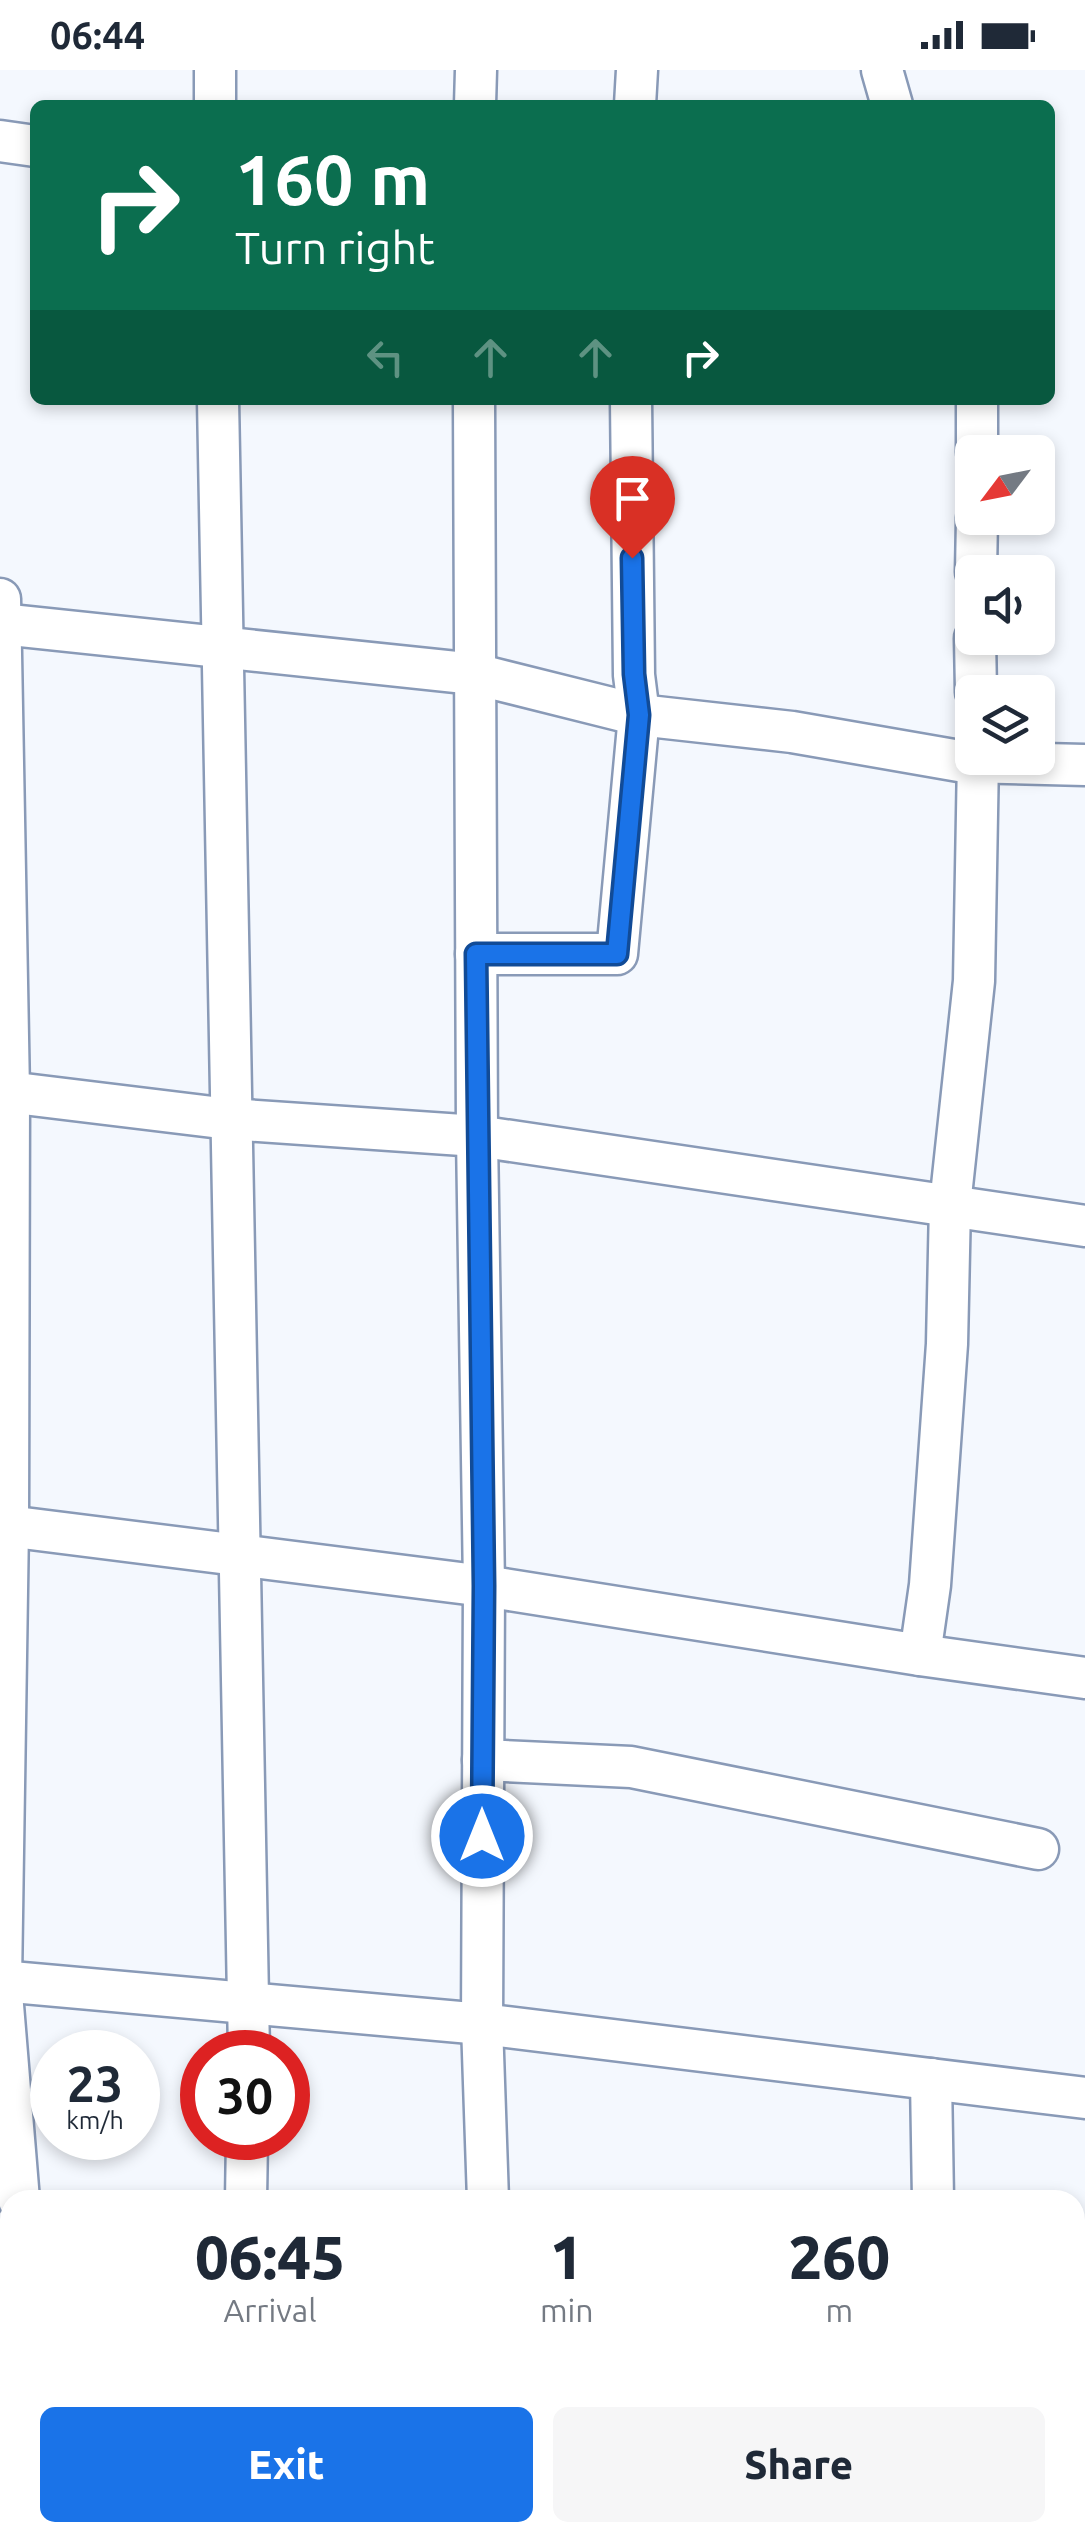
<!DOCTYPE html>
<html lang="en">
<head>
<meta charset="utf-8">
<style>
  :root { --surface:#fff; --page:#f6f6f7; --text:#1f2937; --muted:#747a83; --accent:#1a73e8 }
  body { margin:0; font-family:Ubuntu,sans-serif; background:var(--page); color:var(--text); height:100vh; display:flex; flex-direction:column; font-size:38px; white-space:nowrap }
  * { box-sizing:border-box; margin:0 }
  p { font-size:32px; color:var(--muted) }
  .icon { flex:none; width:55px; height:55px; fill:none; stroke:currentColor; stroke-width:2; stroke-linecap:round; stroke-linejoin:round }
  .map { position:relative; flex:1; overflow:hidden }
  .panel { position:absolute; left:0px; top:2120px; width:1085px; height:352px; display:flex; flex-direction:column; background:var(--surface); border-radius:30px 30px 0 0; box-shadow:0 5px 15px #0003 }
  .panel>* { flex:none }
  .banner { position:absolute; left:30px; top:30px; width:1025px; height:305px; border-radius:15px; box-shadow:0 5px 15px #0003; background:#0b6e4f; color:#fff; overflow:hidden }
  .needle { width:65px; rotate:238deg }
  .fabs { position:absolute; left:955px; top:365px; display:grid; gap:20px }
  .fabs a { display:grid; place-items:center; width:100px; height:100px; border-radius:15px; background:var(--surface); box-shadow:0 5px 15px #0003; font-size:50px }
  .speed { position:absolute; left:30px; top:1960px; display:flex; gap:20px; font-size:50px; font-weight:700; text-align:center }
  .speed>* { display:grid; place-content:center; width:130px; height:130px; border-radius:50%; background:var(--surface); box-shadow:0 5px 15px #0003; line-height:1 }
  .speed small { font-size:25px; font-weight:400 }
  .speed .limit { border:15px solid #d22; background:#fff; color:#111 }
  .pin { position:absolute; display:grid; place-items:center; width:85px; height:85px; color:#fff; margin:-102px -42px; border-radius:50% 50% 50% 0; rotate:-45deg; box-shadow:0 0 10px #0007 }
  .pin .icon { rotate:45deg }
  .me { position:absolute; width:110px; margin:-55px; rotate:0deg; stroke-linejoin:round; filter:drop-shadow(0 0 8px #0008) }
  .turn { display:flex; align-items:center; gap:35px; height:210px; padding:0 40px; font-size:45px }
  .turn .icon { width:130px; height:130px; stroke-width:2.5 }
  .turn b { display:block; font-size:70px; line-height:85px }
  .lanes { display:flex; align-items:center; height:95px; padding:0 40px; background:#0003; justify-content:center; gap:50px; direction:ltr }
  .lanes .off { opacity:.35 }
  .eta { display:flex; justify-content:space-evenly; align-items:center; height:170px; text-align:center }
  .eta b { font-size:60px; font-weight:800; line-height:70px }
  .button { display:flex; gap:20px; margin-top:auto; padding:20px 40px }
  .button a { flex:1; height:115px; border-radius:15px; background:var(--accent); color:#fff; font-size:40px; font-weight:800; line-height:115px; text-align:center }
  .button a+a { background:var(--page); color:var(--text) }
  .status { display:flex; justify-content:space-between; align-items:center; height:70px; padding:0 50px; background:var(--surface); direction:ltr }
  .status svg { height:28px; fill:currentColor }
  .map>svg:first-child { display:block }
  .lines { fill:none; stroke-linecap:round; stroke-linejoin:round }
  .street-casing { stroke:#899ab7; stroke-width:45 }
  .street { stroke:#fff; stroke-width:40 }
  .route-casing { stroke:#114b97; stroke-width:25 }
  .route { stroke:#1a73e8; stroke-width:18 }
</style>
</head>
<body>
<div class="status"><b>06:44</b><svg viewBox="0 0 49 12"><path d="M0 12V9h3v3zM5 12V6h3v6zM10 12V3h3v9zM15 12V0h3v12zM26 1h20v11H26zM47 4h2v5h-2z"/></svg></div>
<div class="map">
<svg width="1085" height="2471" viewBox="0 0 1085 2471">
  <rect width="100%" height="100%" fill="#f4f8fe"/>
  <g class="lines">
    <defs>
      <g id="street">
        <polyline points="882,0 892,35"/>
        <polyline points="215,35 215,0"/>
        <polyline points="475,35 476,0"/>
        <polyline points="635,35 637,0"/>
        <polyline points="0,71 35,76"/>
        <polyline points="218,330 249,1982"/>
        <polyline points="474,330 477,1066 484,1516 482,1954 488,2130"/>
        <polyline points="977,330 977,382"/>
        <polyline points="976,502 977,448"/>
        <polyline points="0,529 9,1022 8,1456 1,1911 19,2130"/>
        <polyline points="0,554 475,604 639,645 792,662 965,692 1085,695"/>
        <polyline points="975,568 976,622"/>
        <polyline points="476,884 617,884 639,645 634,605 631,330"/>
        <polyline points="0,1021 229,1049 477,1066 1085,1156"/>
        <polyline points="0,1455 484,1516 920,1585 1085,1608"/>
        <polyline points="920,1585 930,1515 947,1274 950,1135 974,911 978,688"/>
        <polyline points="483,1690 631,1697 1038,1779"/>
        <polyline points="0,1911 482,1954 1085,2028"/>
        <polyline points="931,2009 933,2130"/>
        <polyline points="246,2130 247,2068"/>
        <polyline points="0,2186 10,2187"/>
        <polyline points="1075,2415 1085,2417"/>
        <polyline points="259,2462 260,2471"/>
        <polyline points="950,2462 950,2471"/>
        <polyline points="22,2471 22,2462"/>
        <polyline points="494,2471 494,2462"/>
      </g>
    </defs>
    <!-- street casing -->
    <use href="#street" class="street-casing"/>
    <!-- street -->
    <use href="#street" class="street"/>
  </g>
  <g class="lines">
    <defs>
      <polyline id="route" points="482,1766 484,1516 476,884 617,884 639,645 634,604 632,488"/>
    </defs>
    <!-- route casing -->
    <use href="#route" class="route-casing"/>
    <!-- route -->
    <use href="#route" class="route"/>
  </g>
</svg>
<div class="fabs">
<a><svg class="needle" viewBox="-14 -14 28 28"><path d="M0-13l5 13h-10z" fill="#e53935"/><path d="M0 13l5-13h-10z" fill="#747a83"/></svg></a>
<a><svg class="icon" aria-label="sound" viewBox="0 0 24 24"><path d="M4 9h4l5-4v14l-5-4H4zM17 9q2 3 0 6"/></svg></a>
<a><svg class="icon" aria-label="layers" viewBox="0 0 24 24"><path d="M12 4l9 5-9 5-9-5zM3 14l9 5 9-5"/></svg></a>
</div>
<div class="speed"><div>23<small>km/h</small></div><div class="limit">30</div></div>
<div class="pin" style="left:632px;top:488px;background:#d93025"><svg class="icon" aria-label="arrive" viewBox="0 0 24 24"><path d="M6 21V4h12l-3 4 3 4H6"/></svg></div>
<svg class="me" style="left:482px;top:1766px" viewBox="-20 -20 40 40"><circle r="17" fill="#1a73e8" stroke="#fff" stroke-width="3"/><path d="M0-11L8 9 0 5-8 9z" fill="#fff"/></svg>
<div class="banner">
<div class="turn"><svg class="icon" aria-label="right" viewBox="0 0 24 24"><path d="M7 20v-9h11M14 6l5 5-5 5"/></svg><div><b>160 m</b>Turn right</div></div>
<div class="lanes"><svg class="icon off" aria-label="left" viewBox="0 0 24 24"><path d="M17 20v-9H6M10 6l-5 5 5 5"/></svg><svg class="icon off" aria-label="ahead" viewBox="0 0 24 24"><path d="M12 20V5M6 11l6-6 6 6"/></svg><svg class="icon off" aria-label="ahead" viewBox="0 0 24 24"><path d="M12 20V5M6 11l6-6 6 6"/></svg><svg class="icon" aria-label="right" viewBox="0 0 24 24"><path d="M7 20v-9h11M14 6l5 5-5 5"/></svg></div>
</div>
<section class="panel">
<div class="eta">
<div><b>06:45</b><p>Arrival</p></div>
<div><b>1</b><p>min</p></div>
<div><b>260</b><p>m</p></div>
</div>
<div class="button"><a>Exit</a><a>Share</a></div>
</section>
</div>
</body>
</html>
